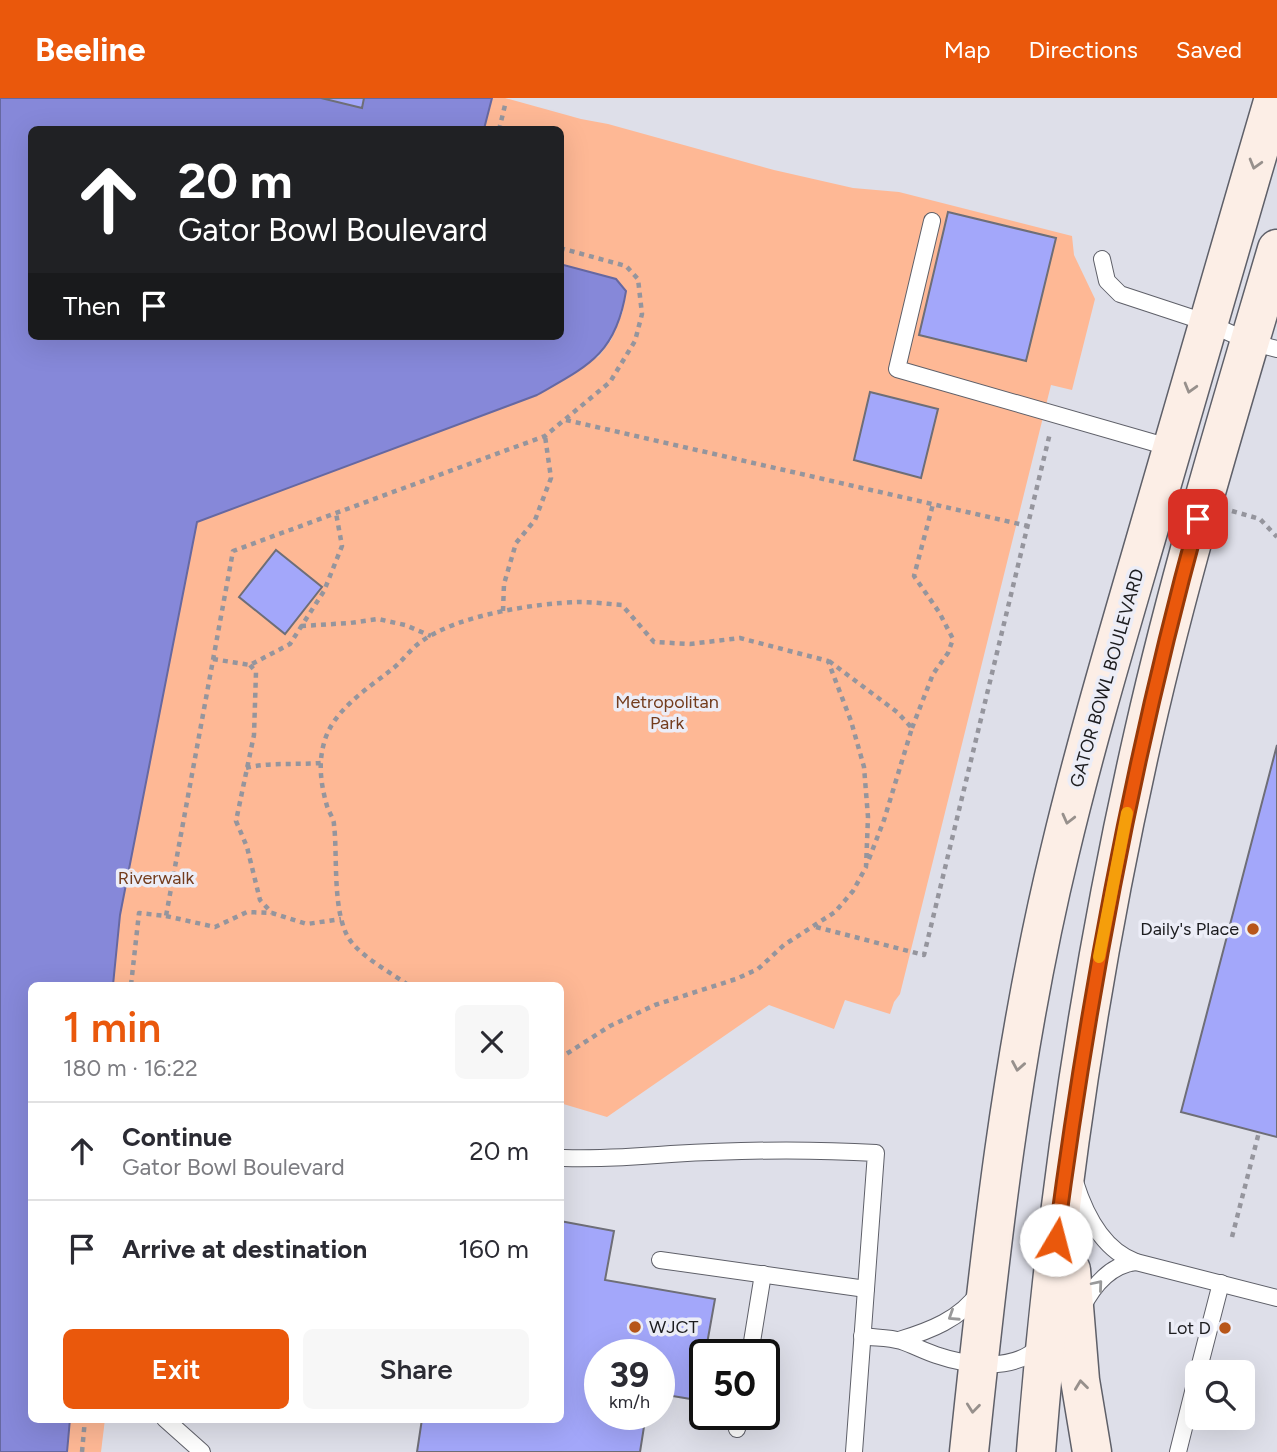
<!DOCTYPE html>
<html lang="en">
<head>
<meta charset="utf-8">
<style>
  :root { --surface:#fff; --page:#f7f7f7; --text:#2b2b33; --muted:#7c7c81; --line:#e1e1e2; --accent:#ea580c }
  body { margin:0; font-family:Figtree,sans-serif; background:var(--page); color:var(--text); height:100vh; display:flex; flex-direction:column; font-size:26px; white-space:nowrap }
  * { box-sizing:border-box; margin:0 }
  p { font-size:23px; color:var(--muted) }
  .icon { flex:none; width:38px; height:38px; fill:none; stroke:currentColor; stroke-width:2; stroke-linecap:round; stroke-linejoin:round }
  .map { position:relative; flex:1; overflow:hidden }
  .sheet { position:absolute; left:28px; top:884px; width:536px; height:441px; display:flex; flex-direction:column; background:var(--surface); border-radius:10px; box-shadow:0 7px 28px #0002 }
  .sheet>* { flex:none }
  .banner { position:absolute; left:28px; top:28px; width:536px; height:214px; border-radius:10px; box-shadow:0 7px 28px #0002; background:#202124; color:#fff; overflow:hidden }
  .controls { position:absolute; left:1185px; top:1262px; display:grid; gap:14px }
  .controls a { display:grid; place-items:center; width:70px; height:70px; border-radius:10px; background:var(--surface); box-shadow:0 7px 28px #0002; font-size:35px }
  .speed { position:absolute; left:584px; top:1241px; display:flex; gap:14px; font-size:35px; font-weight:700; text-align:center }
  .speed>* { display:grid; place-content:center; width:91px; height:91px; border-radius:50%; background:var(--surface); box-shadow:0 7px 28px #0002; line-height:1 }
  .speed small { font-size:18px; font-weight:400 }
  .speed .limit { border:4px solid #111; border-radius:10px; background:#fff; color:#111 }
  .pin { position:absolute; display:grid; place-items:center; width:60px; height:60px; color:#fff; margin:-30px; border-radius:14px; box-shadow:0 4px 10px #0006 }
  .me { position:absolute; width:77px; margin:-38px; rotate:8deg; stroke-linejoin:round; filter:drop-shadow(0 0 5px #0008) }
  .turn { display:flex; align-items:center; gap:24px; height:147px; padding:0 35px; font-size:32px }
  .turn .icon { width:91px; height:91px; stroke-width:2.5 }
  .turn b { display:block; font-size:49px; line-height:60px }
  .then { display:flex; align-items:center; height:66px; padding:0 35px; background:#0003; gap:14px; font-size:26px }
  .round { display:grid; place-items:center; flex:none; width:74px; height:74px; border-radius:10px; background:var(--page) }
  .overview { display:flex; align-items:center; justify-content:space-between; height:119px; padding:0 35px }
  h1 { font-size:42px; font-weight:600; line-height:52px; color:var(--accent) }
  .primary-button { display:flex; gap:14px; margin-top:auto; padding:14px 35px }
  .primary-button a { flex:1; height:80px; border-radius:10px; background:var(--accent); color:#fff; font-size:28px; font-weight:600; line-height:80px; text-align:center }
  .primary-button a+a { background:var(--page); color:var(--text) }
  ul { padding:0; list-style:none }
  li { display:flex; align-items:center; gap:21px; height:98px; padding:0 35px; border-top:2px solid var(--line) }
  li div { flex:1 }
  li b { display:block; font-size:26px }
  li em { font-style:normal }
  header { display:flex; align-items:center; gap:42px; box-sizing:border-box; height:98px; padding:0 35px; background:var(--accent); color:#fff }
  header strong { font-size:33px }
  nav { display:flex; gap:38px; margin-inline-start:auto; font-size:24px }
  .map>svg:first-child { display:block }
  .green { fill:#feb895 }
  .water { fill:#8688d9; stroke:#6668a1; stroke-width:2 }
  .building { fill:#a3a7fa; stroke:#6e6e77; stroke-width:2 }
  .lines { fill:none; stroke-linecap:round; stroke-linejoin:round }
  .service-casing { stroke:#5f6069; stroke-width:18 }
  .secondary-casing { stroke:#5f6069; stroke-width:41 }
  .path { stroke:#95959d; stroke-width:4.5; stroke-dasharray:5 5; stroke-linecap:butt }
  .service { stroke:#fff; stroke-width:16 }
  .secondary { stroke:#fceee6; stroke-width:38 }
  .oneway { stroke:#97908c }
  .oneway2 { stroke:#99999a }
  .route-casing { stroke:#983908; stroke-width:18 }
  .route { stroke:#ea580c; stroke-width:12 }
  .slow { stroke:#f59e0b; stroke-width:12 }
  .poi-dot { fill:#b85619; stroke:#ecedf7; stroke-width:2.5 }
  .labels { text-anchor:middle; dominant-baseline:central; stroke-width:7; stroke-linejoin:round; paint-order:stroke }
  .street-label { font-size:18px; fill:#1c1c1f; stroke:#ecedf7 }
  .park-label { font-size:18px; fill:#733c1d; stroke:#ecedf7 }
  .poi-label { font-size:18px; fill:#1c1c1f; stroke:#ecedf7; text-anchor:end }
</style>
</head>
<body>
<header>
<strong>Beeline</strong>
<nav><a>Map</a><a>Directions</a><a>Saved</a></nav>
</header>
<div class="map">
<svg width="1277" height="1354" viewBox="0 0 1277 1354">
  <rect width="100%" height="100%" fill="#dedfe9"/>
  <!-- green -->
  <g class="green">
    <polygon points="492,0 505,0 581,21 608,26 774,72 853,90 899,94 1072,138 1074,157 1095,201 1072,292 1051,287 900,896 894,904 890,916 845,902 834,931 769,907 607,1019 560,1005 560,887 113,887 120,817 197,424 537,297 599,258 611,242 623,213 616,181 560,166 560,32 484,31"/>
    <polygon points="70,1321 105,1321 101,1354 67,1354"/>
  </g>
  <!-- water -->
  <path class="water" d="M 0,0 L 492,0 L 484,31 L 32,32 L 32,238 L 560,238 L 560,166 L 616,181 L 626,193 C 616,256 588,268 537,297 L 197,424 L 120,817 L 113,887 L 32,887 L 32,1321 L 70,1321 L 67,1354 L 0,1354 Z"/>
  <!-- building -->
  <g class="building">
    <polygon points="321,0 364,0 362,10"/>
    <polygon points="948,114 1056,140 1026,263 919,237"/>
    <polygon points="870,294 938,311 921,380 854,362"/>
    <polygon points="276,452 322,489 285,536 239,499"/>
    <polygon points="1277,647 1277,1039 1181,1014"/>
    <polygon points="560,1123 614,1133 605,1182 715,1201 697,1302 660,1296 660,1256 600,1256 600,1316 646,1316 640,1354 417,1354 422,1321 560,1321"/>
  </g>
  <g class="lines">
    <defs>
      <g id="service">
        <polyline points="932,123 897,271 1172,350"/>
        <polyline points="1102,161 1107,183 1120,196 1208,225 1250,244 1277,251"/>
        <path d="M 564,1060 C 601,1061 634,1059 671,1056 C 739,1052 808,1051 876,1055 L 854,1354"/>
        <path d="M 1075,1084 C 1085,1116 1103,1152 1136,1164 L 1277,1200"/>
        <polyline points="660,1162 866,1191"/>
        <path d="M 1082,1210 C 1093,1188 1110,1167 1136,1164"/>
        <path d="M 862,1238 C 875,1240 889,1239 901,1243 C 913,1247 924,1253 936,1257 C 968,1268 1014,1274 1040,1248"/>
        <path d="M 899,1242 C 929,1233 961,1221 979,1194"/>
        <polyline points="750,1256 763,1176"/>
        <polyline points="1198,1274 1221,1185"/>
        <polyline points="165,1321 202,1354"/>
        <polyline points="737,1331 740,1316"/>
        <polyline points="1178,1354 1197,1278"/>
      </g>
      <g id="secondary">
        <polyline points="1071,1172 1080,1282 1092,1354"/>
        <path d="M 969,1354 C 990,1153 1012,950 1060,753 C 1086,644 1118,537 1149,430 C 1191,286 1232,143 1274,0"/>
        <path d="M 1036,1354 C 1055,1112 1090,871 1144,634 C 1181,471 1230,311 1277,151"/>
      </g>
    </defs>
    <!-- service casing -->
    <use href="#service" class="service-casing"/>
    <!-- secondary casing -->
    <use href="#secondary" class="secondary-casing"/>
    <!-- path -->
    <g class="path">
      <polyline points="499,32 506,3"/>
      <polyline points="566,322 1028,428"/>
      <polyline points="1232,413 1260,421 1277,439"/>
      <polyline points="503,513 504,486 516,445 535,422 551,380 545,338"/>
      <polyline points="301,528 350,525 378,521 405,527 431,538"/>
      <polyline points="213,561 250,567 290,546 324,493 342,448 336,415"/>
      <polyline points="829,563 897,614 912,630 884,722 867,766"/>
      <polyline points="250,567 256,574 254,637 236,723 247,749 260,802 272,815"/>
      <polyline points="912,630 933,576 948,555 953,541 939,514 914,478 933,406"/>
      <path d="M 246,670 C 270,664 296,667 321,665"/>
      <polyline points="166,818 215,829 247,814 272,815 307,826 341,821"/>
      <polyline points="816,829 924,857 1050,335"/>
      <polyline points="131,887 139,815 166,818 233,453 545,338 610,284 635,243 642,216 638,181 626,168 560,150"/>
      <path d="M 408,887 C 390,874 367,862 353,846 C 331,822 338,758 334,727 C 334,720 329,715 327,708 C 321,687 318,666 324,645 C 332,613 367,591 391,572 C 402,564 410,551 422,543 C 458,517 536,505 580,504 C 594,504 608,506 622,507 L 654,544 L 690,546 L 740,540 L 828,563 L 851,623 L 864,669 L 868,719 L 866,769 L 853,793 L 835,814 L 784,847 L 758,871 L 736,881 L 655,907 L 610,928 L 560,960"/>
      <polyline points="1232,1139 1259,1034"/>
      <polyline points="82,1354 85,1321"/>
    </g>
    <!-- service -->
    <use href="#service" class="service"/>
    <!-- secondary -->
    <use href="#secondary" class="secondary"/>
  </g>
  <!-- one-way arrows -->
  <defs><path id="oneway-chevron" d="M-2-3.5L2.5 0L-2 3.5" fill="none" stroke-width="1.6" stroke-linecap="round" stroke-linejoin="round" transform="scale(1.75)"/></defs>
  <g class="oneway">
    <use href="#oneway-chevron" transform="translate(1255 66) rotate(106)"/>
    <use href="#oneway-chevron" transform="translate(1190 290) rotate(106)"/>
    <use href="#oneway-chevron" transform="translate(1068 721) rotate(104)"/>
    <use href="#oneway-chevron" transform="translate(1018 968) rotate(100)"/>
    <use href="#oneway-chevron" transform="translate(1081 1287) rotate(-97)"/>
    <use href="#oneway-chevron" transform="translate(973 1310) rotate(96)"/>
  </g>
  <g class="oneway2">
    <use href="#oneway-chevron" transform="translate(1098 1187) rotate(-50)"/>
    <use href="#oneway-chevron" transform="translate(953 1218) rotate(147)"/>
  </g>
  <g class="lines">
    <defs>
      <path id="route" d="M 1056,1142 C 1088,899 1133,658 1198,421"/>
    </defs>
    <!-- route casing -->
    <use href="#route" class="route-casing"/>
    <!-- route -->
    <use href="#route" class="route"/>
    <!-- slow -->
    <polyline class="slow" points="1099,859 1127,715"/>
  </g>
  <!-- markers -->
  <g class="poi-dot">
    <circle cx="1253" cy="831" r="7"/>
    <circle cx="635" cy="1229" r="7"/>
    <circle cx="1225" cy="1230" r="7"/>
  </g>
  <g class="labels">
    <!-- street labels -->
    <g class="street-label">
      <text transform="translate(1107 580) rotate(-74)">GATOR BOWL BOULEVARD</text>
    </g>
    <!-- park labels -->
    <g class="park-label">
      <text x="667" y="604">Metropolitan<tspan x="667" dy="21">Park</tspan></text>
      <text x="156" y="780">Riverwalk</text>
    </g>
    <!-- poi labels -->
    <g class="poi-label">
      <text x="1239" y="831">Daily's Place</text>
      <text x="649" y="1229" text-anchor="start">WJCT</text>
      <text x="1211" y="1230">Lot D</text>
    </g>
  </g>
</svg>
<div class="controls">
<a><svg class="icon" aria-label="search" viewBox="0 0 24 24"><circle cx="10" cy="10" r="6"/><path d="M15 15l6 6"/></svg></a>
</div>
<div class="speed"><div>39<small>km/h</small></div><div class="limit">50</div></div>
<div class="pin" style="left:1198px;top:421px;background:#d93025"><svg class="icon" aria-label="arrive" viewBox="0 0 24 24"><path d="M6 21V4h12l-3 4 3 4H6"/></svg></div>
<svg class="me" style="left:1056px;top:1142px" viewBox="-20 -20 40 40"><circle r="19" fill="#fff"/><path d="M0-13L10 11 0 6-10 11z" fill="#ea580c"/></svg>
<div class="banner">
<div class="turn"><svg class="icon" aria-label="ahead" viewBox="0 0 24 24"><path d="M12 20V5M6 11l6-6 6 6"/></svg><div><b>20 m</b>Gator Bowl Boulevard</div></div>
<div class="then">Then<svg class="icon" aria-label="arrive" viewBox="0 0 24 24"><path d="M6 21V4h12l-3 4 3 4H6"/></svg></div>
</div>
<section class="sheet">
<div class="overview"><div><h1>1 min</h1><p>180 m · 16:22</p></div><a class="round"><svg class="icon" aria-label="close" viewBox="0 0 24 24"><path d="M6 6l12 12M18 6L6 18"/></svg></a></div>
<ul>
<li><svg class="icon" aria-label="ahead" viewBox="0 0 24 24"><path d="M12 20V5M6 11l6-6 6 6"/></svg><div><b>Continue</b><p>Gator Bowl Boulevard</p></div><em>20 m</em></li>
<li><svg class="icon" aria-label="arrive" viewBox="0 0 24 24"><path d="M6 21V4h12l-3 4 3 4H6"/></svg><div><b>Arrive at destination</b></div><em>160 m</em></li>
</ul>
<div class="primary-button"><a>Exit</a><a>Share</a></div>
</section>
</div>
</body>
</html>
